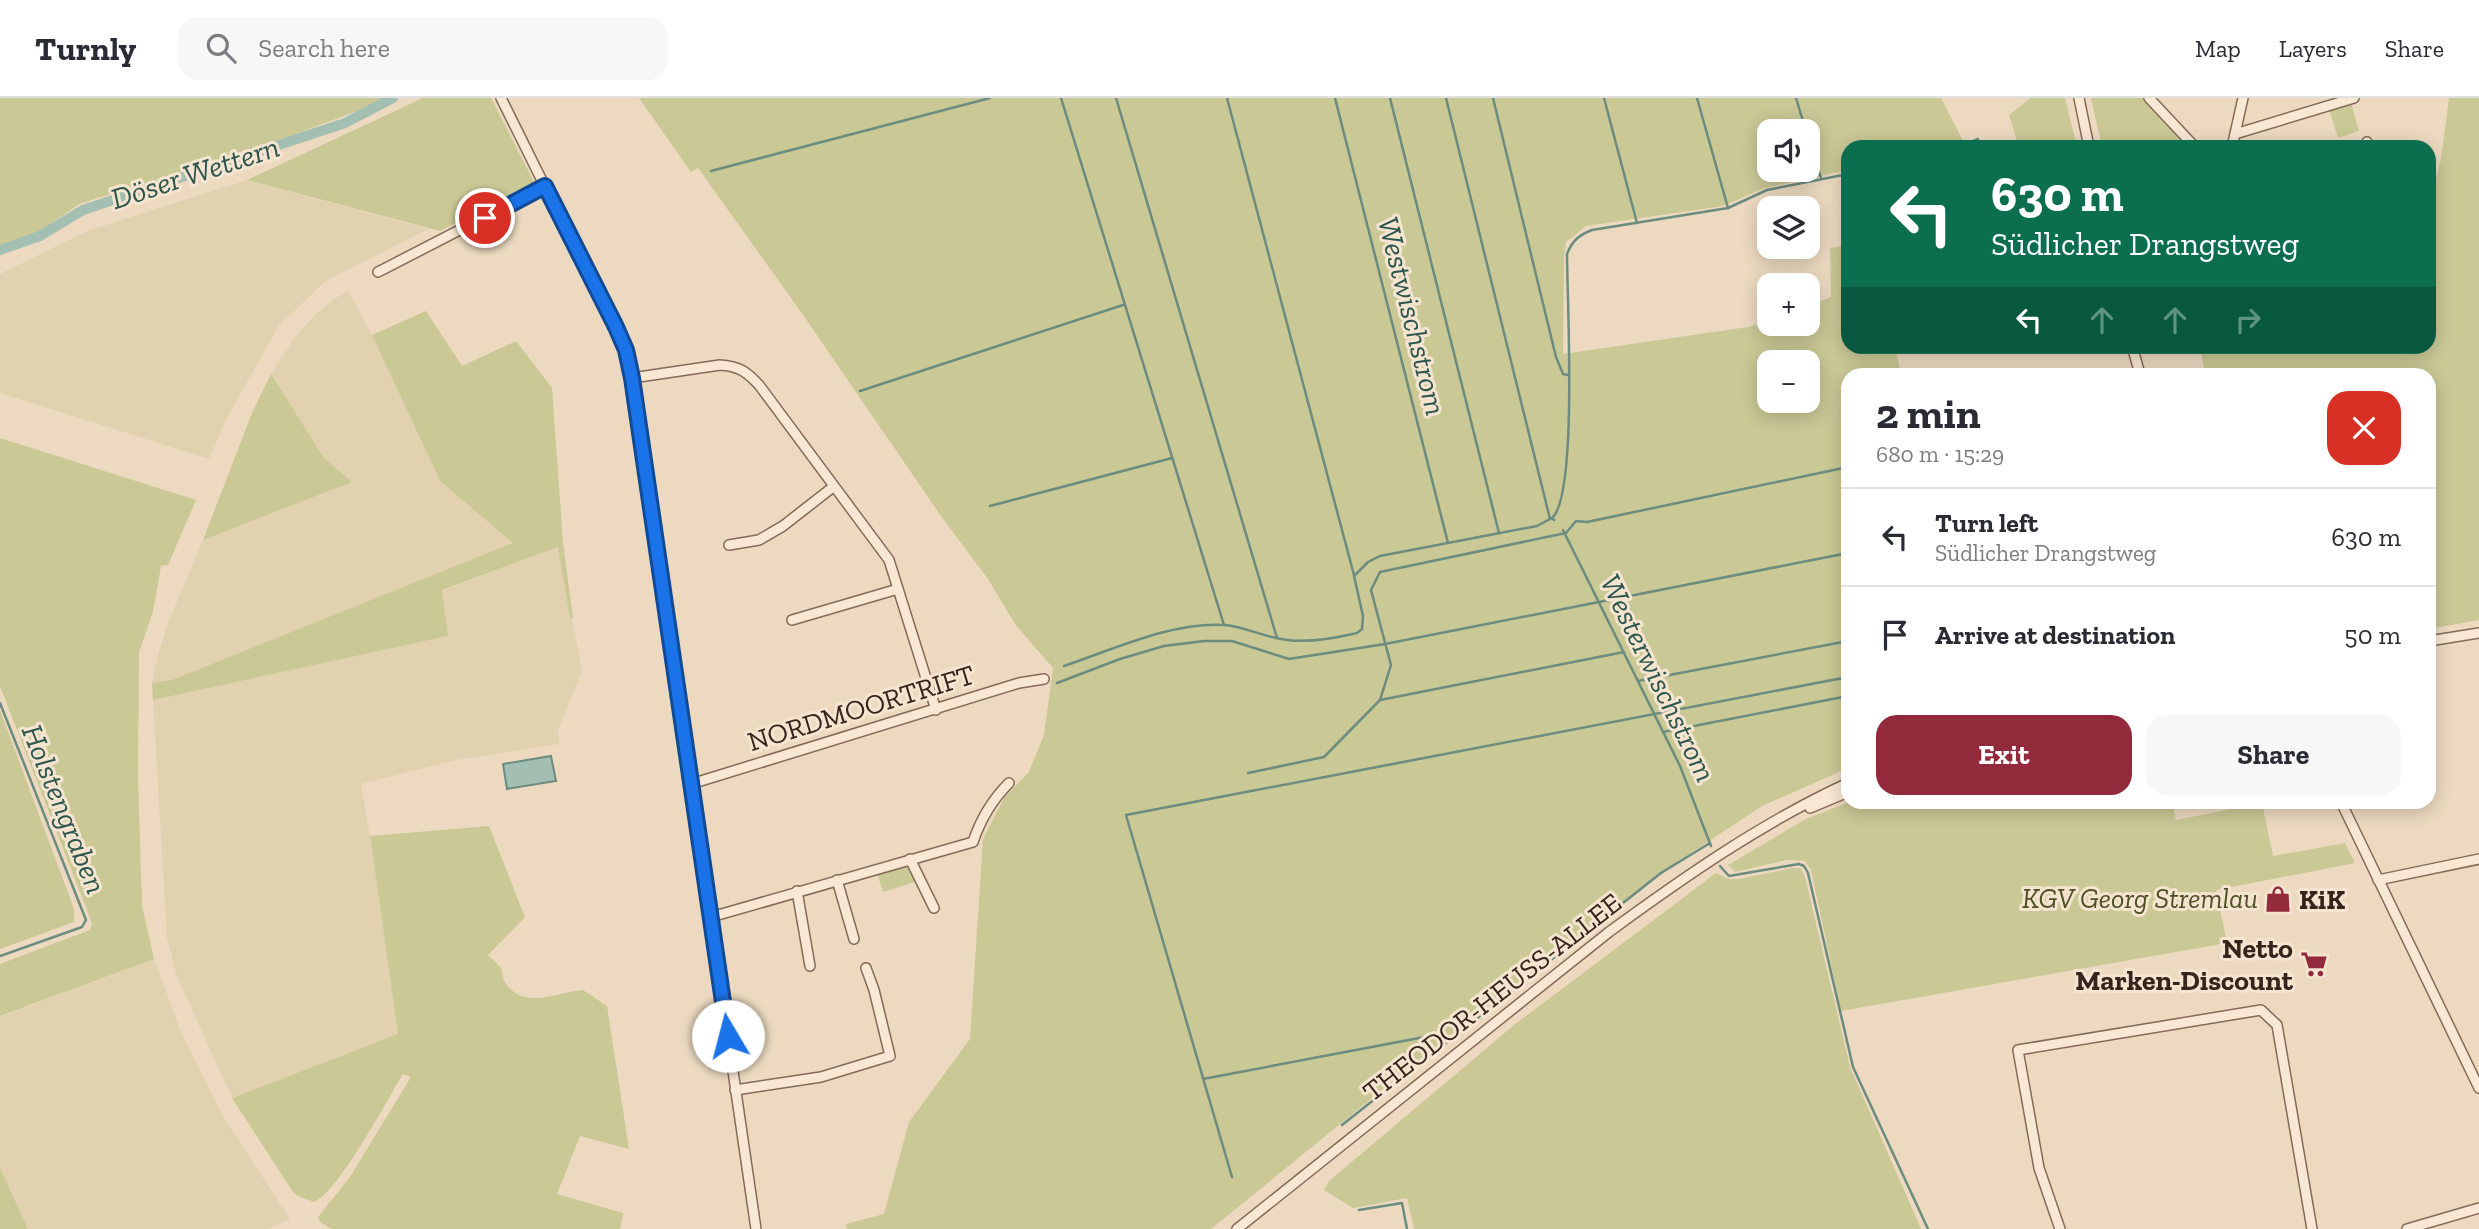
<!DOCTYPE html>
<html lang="en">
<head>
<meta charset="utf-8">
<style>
  :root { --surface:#fff; --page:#f7f7f7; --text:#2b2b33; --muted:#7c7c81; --line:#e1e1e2; --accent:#932a3b }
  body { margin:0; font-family:"Zilla Slab",serif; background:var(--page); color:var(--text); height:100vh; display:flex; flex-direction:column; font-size:26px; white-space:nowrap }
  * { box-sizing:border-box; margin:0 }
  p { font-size:23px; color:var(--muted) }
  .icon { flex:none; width:38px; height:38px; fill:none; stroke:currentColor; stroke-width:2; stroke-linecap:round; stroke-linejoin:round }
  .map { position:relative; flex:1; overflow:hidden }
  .panel { position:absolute; left:1841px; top:270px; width:595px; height:441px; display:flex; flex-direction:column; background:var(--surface); border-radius:21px; box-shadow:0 4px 18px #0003 }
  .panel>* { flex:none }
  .top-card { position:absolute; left:1841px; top:42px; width:595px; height:214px; border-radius:21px; box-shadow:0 4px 18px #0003; background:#0b6e4f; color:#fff; overflow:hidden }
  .tools { position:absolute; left:1757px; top:21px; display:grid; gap:14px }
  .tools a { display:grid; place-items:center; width:63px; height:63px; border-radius:14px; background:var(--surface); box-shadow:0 4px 18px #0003; font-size:35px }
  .pin { position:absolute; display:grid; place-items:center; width:60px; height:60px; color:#fff; margin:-30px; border:4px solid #fff; border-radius:50%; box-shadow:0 2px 7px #0007 }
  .me { position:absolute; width:77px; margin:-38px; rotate:352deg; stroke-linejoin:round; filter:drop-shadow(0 0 5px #0008) }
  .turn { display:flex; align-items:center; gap:24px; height:147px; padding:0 35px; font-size:32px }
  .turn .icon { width:91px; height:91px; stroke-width:2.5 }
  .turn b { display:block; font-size:49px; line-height:60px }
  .lanes { display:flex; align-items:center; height:66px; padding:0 35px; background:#0003; justify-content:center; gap:35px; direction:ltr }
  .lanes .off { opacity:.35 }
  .round { display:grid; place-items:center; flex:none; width:74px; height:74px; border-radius:21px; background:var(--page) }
  .head { display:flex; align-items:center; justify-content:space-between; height:119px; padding:0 35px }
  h1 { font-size:42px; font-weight:800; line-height:52px }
  .cta { display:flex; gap:14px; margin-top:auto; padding:14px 35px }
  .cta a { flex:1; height:80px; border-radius:21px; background:var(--accent); color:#fff; font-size:28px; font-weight:800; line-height:80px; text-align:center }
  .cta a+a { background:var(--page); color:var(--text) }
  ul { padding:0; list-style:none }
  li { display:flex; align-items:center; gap:21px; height:98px; padding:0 35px; border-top:2px solid var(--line) }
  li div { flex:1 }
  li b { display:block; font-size:26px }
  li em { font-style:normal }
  header { display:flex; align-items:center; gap:42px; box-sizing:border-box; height:98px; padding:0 35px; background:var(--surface); border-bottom:2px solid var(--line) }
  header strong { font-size:33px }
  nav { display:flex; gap:38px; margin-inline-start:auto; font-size:24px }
  .search { width:490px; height:63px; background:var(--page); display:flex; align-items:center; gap:18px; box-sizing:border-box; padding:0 24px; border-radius:21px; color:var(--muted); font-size:26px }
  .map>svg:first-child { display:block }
  .farmland { fill:#e2d1ae }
  .green { fill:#cac895; fill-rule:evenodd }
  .water { fill:#a3bfb2; stroke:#6b8c7f; stroke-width:2 }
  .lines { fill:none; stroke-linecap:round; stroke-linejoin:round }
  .stream { stroke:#6b8c7f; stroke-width:2.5 }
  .canal { stroke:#a3bfb2; stroke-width:10 }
  .minor-casing { stroke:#856a59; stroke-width:12 }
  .minor { stroke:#f8e7d3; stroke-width:9 }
  .route-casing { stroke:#114b97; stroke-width:18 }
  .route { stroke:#1a73e8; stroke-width:12 }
  .labels { text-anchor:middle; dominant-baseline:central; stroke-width:6; stroke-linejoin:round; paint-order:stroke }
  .street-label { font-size:28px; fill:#35251d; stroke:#f4e4d0 }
  .park-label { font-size:28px; font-style:italic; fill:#4d5124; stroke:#f4e4d0 }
  .poi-label { font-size:28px; font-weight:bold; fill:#35251d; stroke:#f4e4d0; text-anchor:start }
  .water-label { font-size:30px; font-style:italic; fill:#2c554c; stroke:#f4e4d0 }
</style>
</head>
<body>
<header>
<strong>Turnly</strong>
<div class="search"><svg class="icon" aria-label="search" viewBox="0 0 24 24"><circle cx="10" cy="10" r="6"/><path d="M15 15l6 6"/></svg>Search here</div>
<nav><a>Map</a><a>Layers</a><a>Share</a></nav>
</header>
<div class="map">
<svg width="2479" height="1131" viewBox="0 0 2479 1131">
  <rect width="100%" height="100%" fill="#ecd9c0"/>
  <!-- farmland -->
  <g class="farmland">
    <polygon points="247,82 428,131 324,184 278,229 226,322 209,361 0,295 0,176 87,133"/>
    <polygon points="348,193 372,237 440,383 514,445 172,582 152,585 158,557 168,525 203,442 352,384 324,360 271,276 295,239 314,218 334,201"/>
    <polygon points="558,449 582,573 558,632 559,646 456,662 361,686 370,738 398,936 232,1000 177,879 167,840 153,602 448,538 441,493"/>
    <polygon points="154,861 181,934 223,1018 290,1121 268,1131 28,1131 0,1070 0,919"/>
  </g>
  <!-- green -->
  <g class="green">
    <polygon points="0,0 384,0 368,9 263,48 79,106 40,134 0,147"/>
    <polygon points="423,0 491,0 534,84 440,133 247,82"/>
    <path d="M 639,0 L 1941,0 L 1963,43 L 1948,49 L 1848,49 L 1848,72 L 1765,90 L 1723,108 L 1586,128 L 1566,144 L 1564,159 L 1563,256 L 1748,229 L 1769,222 L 1769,226 L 1808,226 L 1808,208 L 1831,199 L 1830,150 L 1848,147 L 1848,248 L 1895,249 L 1901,276 L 1848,276 L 1848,670 L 1762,708 L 1668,770 L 1382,992 L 1211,1131 L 847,1131 L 846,1126 L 884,1116 L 909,1024 L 970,941 L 983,741 L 1004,700 L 1029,674 L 1044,637 L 1053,570 L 1015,526 L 988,481 L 941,418 L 801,214 L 698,70 L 691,74 ZM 1769,33 L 1808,33 L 1808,72 L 1769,72 ZM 1769,264 L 1808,264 L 1808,303 L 1769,303 Z"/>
    <polygon points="2030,0 2065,0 2077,49 2019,49 2009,17"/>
    <polygon points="2091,0 2145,0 2186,45 2176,49 2102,49"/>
    <polygon points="2449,0 2479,0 2479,522 2429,531 2429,276 2205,276 2200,249 2429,248 2429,108 2441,61"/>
    <polygon points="2351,5 2359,33 2338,40 2329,11"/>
    <polygon points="426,213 462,268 516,243 552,290 563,444 573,521 570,520 558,449 442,492 448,538 153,602 152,585 172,582 513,445 440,383 372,237"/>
    <polygon points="271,276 324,360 352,384 203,442 252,315"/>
    <polygon points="0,340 196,402 168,467 161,468 153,514 139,554 138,681 142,808 154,861 0,918 0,866 90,832 92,825 0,588"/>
    <polygon points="0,612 74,811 74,824 0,851"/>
    <polygon points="1849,704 2172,704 2176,722 2262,705 2273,758 2345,745 2355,765 2216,792 2227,845 1841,913 1811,772 1805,763 1787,762 1735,774 1728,767 1806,721"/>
    <path d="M 489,728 L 525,819 L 488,857 C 491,861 497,865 500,869 C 503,873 502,880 505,884 C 523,913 558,894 583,892 L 607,908 L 629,1051 L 580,1038 L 557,1096 L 623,1115 L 620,1131 L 332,1131 L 321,1125 L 318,1119 L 350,1079 L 411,979 L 403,976 C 387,1002 338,1095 314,1104 L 298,1098 L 293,1094 L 232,1000 L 398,936 L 370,738 Z"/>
    <polygon points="902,767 911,769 918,783 883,794 877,775"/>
    <polygon points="1792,770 1801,770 1805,779 1850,969 1921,1131 1414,1131 1407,1100 1353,1110 1324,1092 1329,1083 1514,927 1716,775 1728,781 1739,781"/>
    <polygon points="0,1070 28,1131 0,1131"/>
  </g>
  <!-- water -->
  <polygon class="water" points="551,658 556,683 507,691 503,666"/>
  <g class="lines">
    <!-- stream -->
    <g class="stream">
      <polyline points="1061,0 1224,527"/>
      <polyline points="1116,0 1277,540"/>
      <polyline points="1227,0 1354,477"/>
      <polyline points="1335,0 1448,445"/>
      <polyline points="1390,0 1499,435"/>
      <polyline points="1446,0 1550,421"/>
      <polyline points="1493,0 1556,259 1563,276 1568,277"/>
      <polyline points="1604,0 1637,125"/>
      <polyline points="1697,0 1728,110"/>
      <polyline points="1796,0 1806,33"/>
      <polyline points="1808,38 1821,80"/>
      <polyline points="1960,49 1978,41"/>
      <polyline points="711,73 990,0"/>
      <polyline points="860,293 1123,207"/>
      <polyline points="990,408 1172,360"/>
      <path d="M 1552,420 C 1578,398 1567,199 1567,156 C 1572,143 1579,137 1592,132 L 1728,110 L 1767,92 L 1848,76"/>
      <polyline points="1563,432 1680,668 1711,748"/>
      <path d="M 1064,568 C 1112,552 1173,523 1225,527 C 1246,529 1266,540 1288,542 C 1310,545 1336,540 1357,535 L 1362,531 L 1363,518 L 1354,478 L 1368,464 L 1380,458 L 1537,428 L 1552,420 L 1554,422"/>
      <polyline points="1638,583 1848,543"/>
      <polyline points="1057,585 1120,561 1164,548 1204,543 1232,543 1289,561 1385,546 1848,455"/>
      <polyline points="1380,602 1624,554"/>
      <polyline points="0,605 86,822 82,829 0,858"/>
      <polyline points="1663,634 1848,598"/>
      <polyline points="1248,675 1324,659 1380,602 1391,567 1371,492 1380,474 1566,435 1576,423 1587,424 1848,369"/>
      <polyline points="1720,768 1729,778 1799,766 1804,768 1808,775 1853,969 1928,1131"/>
      <polyline points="1203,981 1435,937 1441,939 1445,944"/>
      <polyline points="1342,1027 1661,775 1710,745"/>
      <polyline points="1232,1079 1126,717 1848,579"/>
      <polyline points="1359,1112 1402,1105 1407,1131"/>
    </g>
    <!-- canal -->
    <polyline class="canal" points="0,152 40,138 83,112 345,25 393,0"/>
    <defs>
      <g id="minor">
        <polyline points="501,0 626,252 632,280 756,1131"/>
        <polyline points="2079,0 2089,49"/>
        <polyline points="2149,0 2195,49"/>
        <polyline points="2235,36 2354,0"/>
        <polyline points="2367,44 2368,49"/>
        <polyline points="2232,49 2243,0"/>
        <polyline points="378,174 545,88"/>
        <polyline points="2132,248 2140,276"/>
        <path d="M 632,280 L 720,267 C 739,268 747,274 759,287 L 889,462 L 936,612"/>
        <polyline points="729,447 759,442 783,428 833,389"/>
        <polyline points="792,522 898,491"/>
        <polyline points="2429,543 2479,535"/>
        <polyline points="691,686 1019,585 1044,581"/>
        <polyline points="2341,704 2479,990"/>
        <polyline points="1810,710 1848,694"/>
        <polyline points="910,761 934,810"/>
        <polyline points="837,782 854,841"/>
        <polyline points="2378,782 2479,761"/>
        <polyline points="797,793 810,868"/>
        <path d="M 711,819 L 973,744 C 980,723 993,701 1009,685"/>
        <polyline points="735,992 821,979 890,958 874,892 866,870"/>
        <path d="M 1237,1131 L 1609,834 C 1684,779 1763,724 1848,685"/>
        <polyline points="2060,1131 2039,1070 2018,952 2261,912 2277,927 2312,1131"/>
        <polyline points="2407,1131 2479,1110"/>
      </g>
    </defs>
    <!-- minor casing -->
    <use href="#minor" class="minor-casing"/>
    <!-- minor -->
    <use href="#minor" class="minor"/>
  </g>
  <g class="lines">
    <defs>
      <polyline id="route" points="485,120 545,88 616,229 626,252 632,280 728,938"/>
    </defs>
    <!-- route casing -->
    <use href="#route" class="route-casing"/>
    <!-- route -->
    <use href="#route" class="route"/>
  </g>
  <!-- icons -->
  <defs>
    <symbol id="shop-bare" viewBox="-9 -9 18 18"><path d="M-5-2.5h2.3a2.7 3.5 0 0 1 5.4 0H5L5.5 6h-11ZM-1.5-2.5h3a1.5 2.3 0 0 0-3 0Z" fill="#932a3b" stroke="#f4e4d0" stroke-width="2.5" paint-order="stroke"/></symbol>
    <symbol id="supermarket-bare" viewBox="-9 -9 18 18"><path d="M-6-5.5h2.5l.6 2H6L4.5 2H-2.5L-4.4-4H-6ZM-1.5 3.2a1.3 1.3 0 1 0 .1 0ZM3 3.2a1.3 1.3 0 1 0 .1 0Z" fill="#932a3b" stroke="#f4e4d0" stroke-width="2.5" paint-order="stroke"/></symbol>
  </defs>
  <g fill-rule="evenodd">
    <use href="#shop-bare" x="2259" y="782" width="38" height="38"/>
    <use href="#supermarket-bare" x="2295" y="847" width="38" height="38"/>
  </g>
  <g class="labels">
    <!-- street labels -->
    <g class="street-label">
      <text transform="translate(861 610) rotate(-17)">NORDMOORTRIFT</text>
      <text transform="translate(1492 899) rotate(-38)">THEODOR-HEUSS-ALLEE</text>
    </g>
    <!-- park labels -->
    <g class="park-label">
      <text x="2140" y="800">KGV Georg Stremlau</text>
    </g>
    <!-- poi labels -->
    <g class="poi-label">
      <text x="2299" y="801">KiK</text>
      <text x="2293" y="850" text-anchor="end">Netto<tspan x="2293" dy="32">Marken-Discount</tspan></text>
    </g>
    <!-- water labels -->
    <g class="water-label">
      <text transform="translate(195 75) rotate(-18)">Döser Wettern</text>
      <text transform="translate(1412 218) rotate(76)">Westwischstrom</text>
      <text transform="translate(1658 580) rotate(64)">Westerwischstrom</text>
      <text transform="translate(64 711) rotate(68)">Holstengraben</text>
    </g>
  </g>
</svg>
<div class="tools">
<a><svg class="icon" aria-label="sound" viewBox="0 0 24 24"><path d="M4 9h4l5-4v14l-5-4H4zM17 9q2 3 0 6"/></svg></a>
<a><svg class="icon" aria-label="layers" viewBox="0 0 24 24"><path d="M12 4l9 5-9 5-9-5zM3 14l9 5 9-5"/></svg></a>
<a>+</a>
<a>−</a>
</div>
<div class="pin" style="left:485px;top:120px;background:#d93025"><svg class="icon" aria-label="arrive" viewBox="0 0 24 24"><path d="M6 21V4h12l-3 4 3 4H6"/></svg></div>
<svg class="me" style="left:728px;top:938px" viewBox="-20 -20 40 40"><circle r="19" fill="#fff"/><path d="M0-13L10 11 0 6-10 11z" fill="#1a73e8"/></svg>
<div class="top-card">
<div class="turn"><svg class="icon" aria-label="left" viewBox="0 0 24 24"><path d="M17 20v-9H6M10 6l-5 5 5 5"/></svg><div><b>630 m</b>Südlicher Drangstweg</div></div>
<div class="lanes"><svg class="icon" aria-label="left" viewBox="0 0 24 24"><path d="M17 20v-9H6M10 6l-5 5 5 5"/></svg><svg class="icon off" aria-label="ahead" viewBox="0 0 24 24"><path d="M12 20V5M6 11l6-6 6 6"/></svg><svg class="icon off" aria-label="ahead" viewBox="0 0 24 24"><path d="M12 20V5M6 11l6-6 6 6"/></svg><svg class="icon off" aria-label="right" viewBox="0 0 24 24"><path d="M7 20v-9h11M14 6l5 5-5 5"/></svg></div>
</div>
<section class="panel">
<div class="head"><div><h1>2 min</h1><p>680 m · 15:29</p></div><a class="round" style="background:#d93025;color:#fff"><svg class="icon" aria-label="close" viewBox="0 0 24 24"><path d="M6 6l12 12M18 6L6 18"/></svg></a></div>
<ul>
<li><svg class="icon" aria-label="left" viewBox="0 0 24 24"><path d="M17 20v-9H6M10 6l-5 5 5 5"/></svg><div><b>Turn left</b><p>Südlicher Drangstweg</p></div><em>630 m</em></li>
<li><svg class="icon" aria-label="arrive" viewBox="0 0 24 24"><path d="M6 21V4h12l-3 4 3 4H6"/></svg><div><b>Arrive at destination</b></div><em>50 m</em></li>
</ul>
<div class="cta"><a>Exit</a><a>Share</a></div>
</section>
</div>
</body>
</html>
